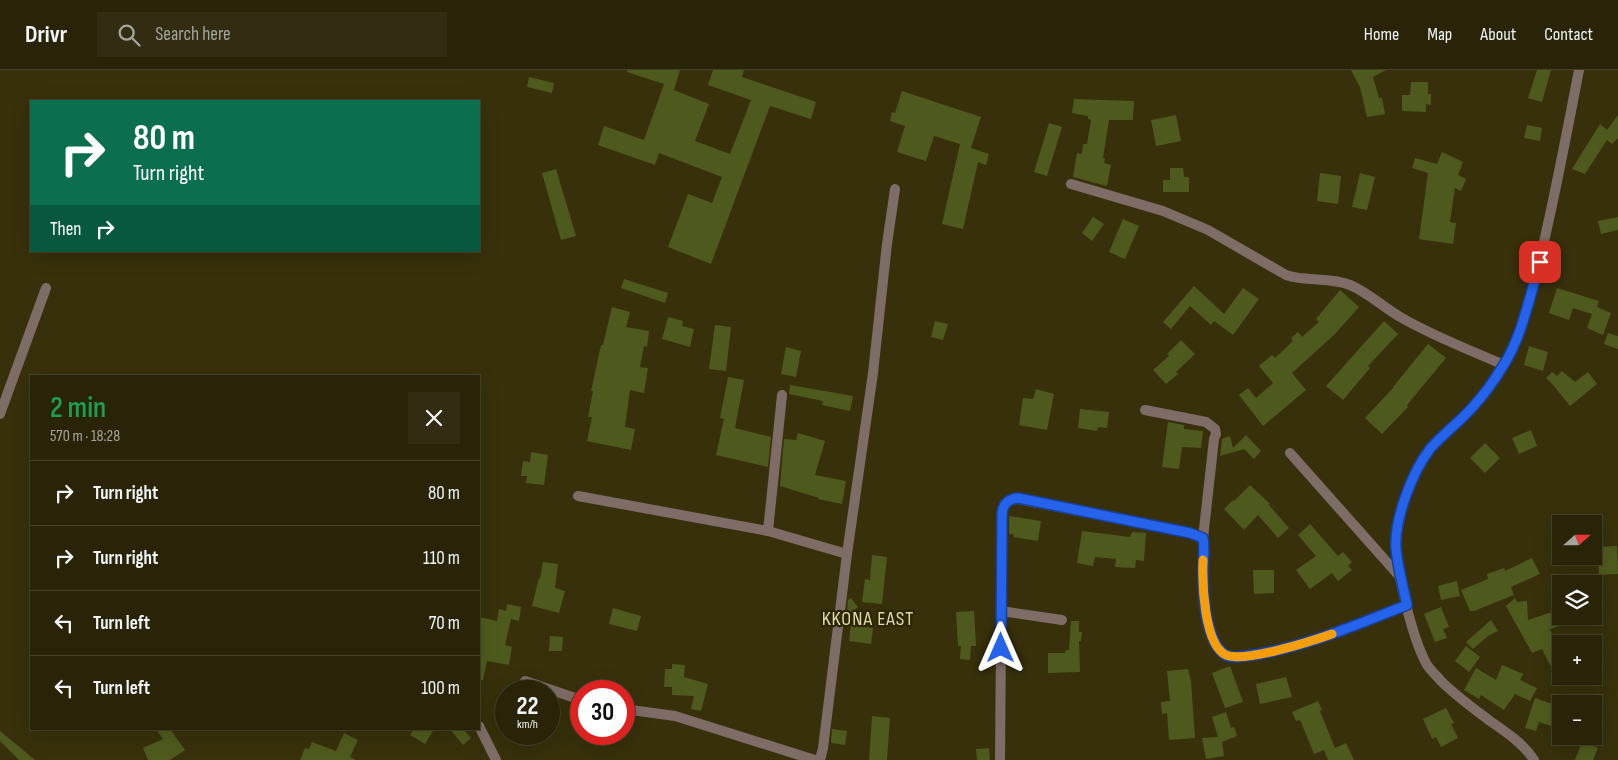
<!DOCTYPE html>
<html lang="en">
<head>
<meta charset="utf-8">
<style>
  :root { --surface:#292408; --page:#312c12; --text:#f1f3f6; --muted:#a5a49c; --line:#454129 }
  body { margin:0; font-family:"Sofia Sans Condensed",sans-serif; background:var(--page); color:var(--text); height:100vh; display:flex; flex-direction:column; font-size:19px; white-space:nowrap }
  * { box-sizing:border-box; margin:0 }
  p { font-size:16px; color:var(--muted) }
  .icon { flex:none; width:28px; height:28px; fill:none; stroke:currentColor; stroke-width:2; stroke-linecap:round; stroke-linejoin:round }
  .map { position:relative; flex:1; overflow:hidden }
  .panel { position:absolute; left:30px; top:305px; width:450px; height:355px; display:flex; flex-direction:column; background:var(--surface); border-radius:0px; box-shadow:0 5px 20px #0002,0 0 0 1px var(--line) }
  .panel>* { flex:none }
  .banner { position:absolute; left:30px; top:30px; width:450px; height:152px; border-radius:0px; box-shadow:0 5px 20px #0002,0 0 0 1px var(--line); background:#0b6e4f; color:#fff; overflow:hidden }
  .needle { width:32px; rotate:69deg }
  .controls { position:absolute; left:1552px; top:445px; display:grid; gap:10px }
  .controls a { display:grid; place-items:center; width:50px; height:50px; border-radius:0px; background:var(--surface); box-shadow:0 5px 20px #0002,0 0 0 1px var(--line); font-size:25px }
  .speed { position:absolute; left:495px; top:610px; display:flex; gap:10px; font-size:25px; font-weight:700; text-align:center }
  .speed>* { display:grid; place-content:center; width:65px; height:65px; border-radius:50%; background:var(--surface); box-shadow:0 5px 20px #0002,0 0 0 1px var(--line); line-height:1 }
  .speed small { font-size:12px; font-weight:400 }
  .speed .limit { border:8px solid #d22; background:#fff; color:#111 }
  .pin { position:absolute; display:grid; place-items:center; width:42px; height:42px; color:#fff; margin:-21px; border-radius:10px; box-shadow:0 2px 8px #0006 }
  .me { position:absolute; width:55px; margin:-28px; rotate:0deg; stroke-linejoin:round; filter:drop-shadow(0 0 4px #0008) }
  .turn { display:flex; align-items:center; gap:18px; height:105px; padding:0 20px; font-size:22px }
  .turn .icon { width:65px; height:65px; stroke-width:2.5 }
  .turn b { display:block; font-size:35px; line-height:42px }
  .then { display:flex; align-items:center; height:48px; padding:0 20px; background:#0003; gap:10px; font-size:19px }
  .round { display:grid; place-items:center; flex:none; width:52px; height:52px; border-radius:0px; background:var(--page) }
  .overview { display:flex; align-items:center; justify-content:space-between; height:85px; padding:0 20px }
  h1 { font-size:30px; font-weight:600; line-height:38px; color:#1e9e55 }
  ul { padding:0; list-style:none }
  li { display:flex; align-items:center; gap:15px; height:65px; padding:0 20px; border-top:1px solid var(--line) }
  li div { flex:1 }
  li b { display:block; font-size:19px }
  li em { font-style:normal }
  header { display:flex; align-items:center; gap:30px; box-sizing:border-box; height:70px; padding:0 25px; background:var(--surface); border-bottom:1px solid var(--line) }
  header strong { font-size:24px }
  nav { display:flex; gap:28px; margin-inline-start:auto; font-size:18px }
  .search { width:350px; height:45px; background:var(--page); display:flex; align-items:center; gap:12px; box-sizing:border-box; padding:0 18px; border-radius:0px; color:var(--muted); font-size:19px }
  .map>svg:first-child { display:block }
  .building { fill:#4e5a1d }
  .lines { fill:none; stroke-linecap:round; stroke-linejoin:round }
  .minor { stroke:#7e6c66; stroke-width:10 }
  .route-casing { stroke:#184099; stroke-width:12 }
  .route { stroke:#2563eb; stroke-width:9 }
  .slow { stroke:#f59e0b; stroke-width:9 }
  .labels { text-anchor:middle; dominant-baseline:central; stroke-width:4.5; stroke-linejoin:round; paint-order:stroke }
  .quarter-label { font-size:20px; letter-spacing:1px; fill:#e0dab1; stroke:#2c2601 }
</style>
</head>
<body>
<header>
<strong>Drivr</strong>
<div class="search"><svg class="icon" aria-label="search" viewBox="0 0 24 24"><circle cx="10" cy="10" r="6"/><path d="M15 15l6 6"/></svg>Search here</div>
<nav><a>Home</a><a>Map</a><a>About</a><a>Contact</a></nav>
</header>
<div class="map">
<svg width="1618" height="690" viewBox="0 0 1618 690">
  <rect width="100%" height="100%" fill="#37300b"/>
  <!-- building -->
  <g class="building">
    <polygon points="627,0 680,0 674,20 709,34 695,71 730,84 751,30 708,15 713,0 744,0 742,7 816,32 811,49 770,36 711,194 668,177 688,124 712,133 722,107 659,83 655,95 598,75 604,56 644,70 664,14 627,2"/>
    <polygon points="1351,0 1386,0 1373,7 1379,28 1382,28 1385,44 1367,47 1360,17"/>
    <polygon points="1537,0 1551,0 1542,32 1528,28"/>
    <polygon points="529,7 554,13 552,23 527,17"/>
    <polygon points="1411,12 1428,12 1428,24 1431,24 1431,35 1426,34 1426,42 1402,41 1402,25 1410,25"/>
    <polygon points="902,21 981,47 971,78 989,84 986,95 978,92 963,159 942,154 960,74 934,66 926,91 897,82 905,56 890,51 892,42 895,43"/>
    <polygon points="1074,29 1134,31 1133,50 1109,50 1103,88 1105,89 1104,93 1111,95 1107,116 1073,107 1077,83 1082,84 1083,74 1087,74 1091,50 1088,49 1088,46 1072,43"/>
    <polygon points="1176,45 1181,71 1156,76 1151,50"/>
    <polygon points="1618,45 1618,68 1612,74 1607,70 1585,104 1572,99 1600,54 1607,60"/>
    <polygon points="1049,53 1062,57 1047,106 1034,102"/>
    <polygon points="1527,55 1542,58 1540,71 1524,68"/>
    <polygon points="1442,82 1463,92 1458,105 1466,109 1461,121 1455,118 1450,152 1456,153 1453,174 1419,169 1428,103 1412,98 1415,88 1437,94"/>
    <polygon points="1170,98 1183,98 1184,107 1189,107 1189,122 1163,122 1163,110 1170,110"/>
    <polygon points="556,99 576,166 561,170 542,103"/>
    <polygon points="1320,103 1341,106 1338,134 1317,131"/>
    <polygon points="1360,103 1375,107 1367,140 1352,137"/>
    <polygon points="1093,147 1104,154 1092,171 1082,163"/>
    <polygon points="1618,147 1618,160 1601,164 1598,151"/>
    <polygon points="1123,149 1139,156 1125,189 1109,182"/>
    <polygon points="624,209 668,223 665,233 621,218"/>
    <polygon points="1194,216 1224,244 1243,218 1259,229 1233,265 1214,251 1211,255 1190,236 1171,259 1163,252"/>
    <polygon points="1557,218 1599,231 1597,237 1611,243 1603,265 1587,258 1592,244 1573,238 1569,250 1549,243"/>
    <polygon points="1340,220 1359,237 1335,264 1292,303 1306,320 1263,356 1239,325 1248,318 1256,328 1273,313 1259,296 1272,285 1275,288 1293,271 1291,268 1298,262 1302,267 1319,252 1316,249"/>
    <polygon points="612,237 630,242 626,257 649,261 647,277 644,276 640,297 648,298 644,323 630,320 625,357 635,359 631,380 587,371 592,347 588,347 593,321 591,321 601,275 603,275"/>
    <polygon points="668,247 683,251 682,256 694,259 690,277 662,269"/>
    <polygon points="935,251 948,254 943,270 931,267"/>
    <polygon points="1384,251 1398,264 1368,296 1370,298 1343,330 1326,316"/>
    <polygon points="715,255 731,257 726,301 709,299"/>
    <polygon points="1608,263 1618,266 1618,279 1604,274"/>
    <polygon points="1181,270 1195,284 1176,302 1178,304 1166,314 1153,300 1169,286 1167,284"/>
    <polygon points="1428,274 1446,288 1407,335 1408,337 1382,364 1365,348 1394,317 1393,317"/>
    <polygon points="1529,276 1548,282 1543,301 1524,295"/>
    <polygon points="786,277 801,281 796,307 781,304"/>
    <polygon points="1562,301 1575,312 1588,302 1597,314 1570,336 1554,316 1546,308 1552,302 1557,306"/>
    <polygon points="728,307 744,310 735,358 771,367 768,397 716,385 724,349 720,348"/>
    <polygon points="790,315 853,326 850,341 822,335 823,331 789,324"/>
    <polygon points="1036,319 1054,324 1047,360 1019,355 1023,328 1033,329"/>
    <polygon points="1080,339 1109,342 1107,358 1098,357 1097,361 1078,358"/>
    <polygon points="1168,352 1184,355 1184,359 1203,361 1201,378 1182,377 1179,399 1162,397"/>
    <polygon points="1531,360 1537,376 1519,384 1512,368"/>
    <polygon points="798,363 825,371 815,405 846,411 842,434 818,429 819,428 780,416 784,369 796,370"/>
    <polygon points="1246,365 1261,381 1254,389 1244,379 1220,386 1222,369 1230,366 1233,378"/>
    <polygon points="1485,373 1500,388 1485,403 1470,388"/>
    <polygon points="531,382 548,385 544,415 526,413 527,406 521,406 523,391 530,392"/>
    <polygon points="1250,415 1270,434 1269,435 1289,458 1278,468 1258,445 1244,460 1224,439 1233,430 1234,431"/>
    <polygon points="1009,446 1041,451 1038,471 1013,467 1014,464 1009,464"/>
    <polygon points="1310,454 1338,486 1343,482 1352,492 1348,496 1352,500 1338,511 1332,503 1310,519 1296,500 1316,486 1298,465"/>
    <polygon points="1082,461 1130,467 1132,462 1146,463 1144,491 1136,490 1135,498 1115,497 1116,489 1095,487 1093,496 1077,493"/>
    <polygon points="1617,476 1618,504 1599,505 1598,477"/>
    <polygon points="872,485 887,487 882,534 862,532 865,509 870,510"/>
    <polygon points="1532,488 1540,504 1511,517 1514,525 1474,541 1470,541 1461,520 1488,509 1487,504 1504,498 1505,501"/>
    <polygon points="543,492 558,494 555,518 565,521 559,543 532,536 539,508 540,509"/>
    <polygon points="1253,500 1274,500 1274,523 1254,524"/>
    <polygon points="1457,511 1460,526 1441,530 1438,516"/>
    <polygon points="851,528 858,537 849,544 847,542 848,530"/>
    <polygon points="1515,528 1517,532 1527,531 1528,550 1555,541 1559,556 1550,559 1561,590 1561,600 1554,603 1542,579 1532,583 1506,536"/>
    <polygon points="507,534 521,537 519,551 511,549 505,575 512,577 509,595 487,591 483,610 479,610 479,547 497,551 499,539 506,541"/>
    <polygon points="1441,537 1449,557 1443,559 1447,568 1435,572 1424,544"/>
    <polygon points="613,538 641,546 637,561 609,554"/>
    <polygon points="974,541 976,576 971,576 970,590 960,589 961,576 958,576 956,542"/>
    <polygon points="1491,550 1498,561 1488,566 1473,579 1466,572"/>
    <polygon points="1071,551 1079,551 1079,562 1082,562 1081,571 1079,571 1080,602 1048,603 1048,583 1065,583 1066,580 1069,580"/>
    <polygon points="851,555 873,558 871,574 849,571"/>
    <polygon points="550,566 563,567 562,581 549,581"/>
    <polygon points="1466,576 1480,587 1469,602 1455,591"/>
    <polygon points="672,594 685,595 684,607 708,614 701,641 691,639 694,626 672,625 672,617 664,617 665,599 672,599"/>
    <polygon points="1502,595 1523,604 1520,610 1537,618 1530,631 1515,624 1504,640 1481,625 1479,629 1464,620 1476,598 1496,610"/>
    <polygon points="1230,596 1243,632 1225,638 1212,603"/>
    <polygon points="1188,599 1191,611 1195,668 1169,670 1167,643 1162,644 1161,632 1170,631 1167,601"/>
    <polygon points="1286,607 1292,627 1260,634 1256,614"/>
    <polygon points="1535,628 1561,637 1561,645 1557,658 1539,652 1536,661 1525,658"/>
    <polygon points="1318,631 1322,640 1320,641 1335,678 1346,673 1354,690 1328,690 1324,680 1314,684 1300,650 1296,651 1292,642"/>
    <polygon points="1446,638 1454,653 1451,654 1458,668 1441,677 1436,667 1432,669 1423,649"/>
    <polygon points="1226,642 1231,658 1234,657 1237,666 1222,672 1224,686 1206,689 1202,668 1218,667 1212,647"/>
    <polygon points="872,646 890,648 887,690 869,690"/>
    <polygon points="156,659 170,659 185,680 170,690 148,690 143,678 163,669"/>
    <polygon points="414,659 434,659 425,674 410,665"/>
    <polygon points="450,659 463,659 471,668 463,675"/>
    <polygon points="832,659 847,661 845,675 831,673"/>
    <polygon points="0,661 35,690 19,690 0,671"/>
    <polygon points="344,663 358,670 350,687 356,690 300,690 305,678 309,679 312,672 336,681"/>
    <polygon points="1582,672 1598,678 1593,690 1575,690"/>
    <polygon points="989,678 990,690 977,690 976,679"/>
  </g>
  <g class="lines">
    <!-- minor -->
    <g class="minor">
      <path d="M 1071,114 L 1163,141 L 1208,160 L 1286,205 C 1307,212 1330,207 1350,215 C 1369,223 1384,238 1402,248 C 1435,267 1470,280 1504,295"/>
      <polyline points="1145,340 1206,352 1215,359 1216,364 1214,369 1203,468"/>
      <polyline points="0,344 46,218"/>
      <polyline points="1290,383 1401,508"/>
      <polyline points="578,426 768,461 847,484"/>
      <polyline points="768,461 782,325"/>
      <polyline points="1001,541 1062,550"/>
      <polyline points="525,611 581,630"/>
      <polyline points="624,639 675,646 815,690"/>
      <polyline points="479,656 496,690"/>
      <polyline points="820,690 823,678 847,484 873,303 887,174 895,119"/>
      <path d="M 1000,690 L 1002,444 C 1003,434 1008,429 1018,429 L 1190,463 L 1203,468 C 1205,479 1203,491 1203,502 C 1203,525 1205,553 1215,573 C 1218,578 1222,584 1228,586 C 1238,589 1249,585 1259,584 C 1310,575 1358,554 1407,535"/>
      <path d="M 1534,690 C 1524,674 1506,662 1490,651 C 1473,638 1456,626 1441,611 C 1436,605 1429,599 1426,593 C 1412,567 1393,491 1396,462 C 1399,437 1415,398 1431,378 C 1443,364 1458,353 1471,339 C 1491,318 1509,291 1519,263 C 1533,223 1542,181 1551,140 C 1561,93 1570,47 1579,0"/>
    </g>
  </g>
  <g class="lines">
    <defs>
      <path id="route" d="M 1001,578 L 1002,444 C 1003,434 1008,429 1018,428 L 1190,463 L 1203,468 C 1205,479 1203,491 1203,502 C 1203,525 1205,553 1215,573 C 1218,578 1222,584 1228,586 C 1238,589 1249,585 1259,584 C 1310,575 1358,554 1407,535 C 1403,517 1398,498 1396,479 C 1394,450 1412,402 1430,379 C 1442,365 1458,353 1471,339 C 1483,326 1494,311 1503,296 C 1522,267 1530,225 1540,192"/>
    </defs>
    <!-- route casing -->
    <use href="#route" class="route-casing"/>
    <!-- route -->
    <use href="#route" class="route"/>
    <!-- slow -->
    <path class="slow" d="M 1203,490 C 1202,512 1204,575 1226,585 C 1244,593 1312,571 1332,564"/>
  </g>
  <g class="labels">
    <!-- quarter labels -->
    <g class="quarter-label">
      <text x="868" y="549">KKONA EAST</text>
    </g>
  </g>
</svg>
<div class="controls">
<a><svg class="needle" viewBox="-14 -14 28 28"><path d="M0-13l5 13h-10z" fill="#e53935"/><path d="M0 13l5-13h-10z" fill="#a5a49c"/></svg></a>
<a><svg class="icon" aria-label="layers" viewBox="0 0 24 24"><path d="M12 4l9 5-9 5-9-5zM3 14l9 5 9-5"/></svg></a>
<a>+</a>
<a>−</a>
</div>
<div class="speed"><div>22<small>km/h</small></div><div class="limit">30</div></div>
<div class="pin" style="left:1540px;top:192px;background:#d93025"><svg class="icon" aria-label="arrive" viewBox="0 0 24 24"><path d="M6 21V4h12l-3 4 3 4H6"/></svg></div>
<svg class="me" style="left:1001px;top:578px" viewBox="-20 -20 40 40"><path d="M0-17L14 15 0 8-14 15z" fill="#2563eb" stroke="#fff" stroke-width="4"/></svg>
<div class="banner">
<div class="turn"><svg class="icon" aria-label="right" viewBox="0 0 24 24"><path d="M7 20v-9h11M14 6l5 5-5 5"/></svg><div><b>80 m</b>Turn right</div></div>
<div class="then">Then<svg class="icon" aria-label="right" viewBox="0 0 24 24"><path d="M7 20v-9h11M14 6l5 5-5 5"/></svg></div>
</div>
<section class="panel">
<div class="overview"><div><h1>2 min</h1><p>570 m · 18:28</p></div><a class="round"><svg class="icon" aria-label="close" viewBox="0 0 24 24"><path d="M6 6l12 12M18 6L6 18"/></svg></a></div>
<ul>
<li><svg class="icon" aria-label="right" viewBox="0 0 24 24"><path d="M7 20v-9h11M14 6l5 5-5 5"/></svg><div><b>Turn right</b></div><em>80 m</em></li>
<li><svg class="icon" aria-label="right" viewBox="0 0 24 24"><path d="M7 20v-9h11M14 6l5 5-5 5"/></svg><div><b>Turn right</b></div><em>110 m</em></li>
<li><svg class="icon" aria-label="left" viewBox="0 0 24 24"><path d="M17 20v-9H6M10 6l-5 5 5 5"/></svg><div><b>Turn left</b></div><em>70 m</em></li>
<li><svg class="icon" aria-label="left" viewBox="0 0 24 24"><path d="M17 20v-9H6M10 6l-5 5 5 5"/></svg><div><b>Turn left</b></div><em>100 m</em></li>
</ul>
</section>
</div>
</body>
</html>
